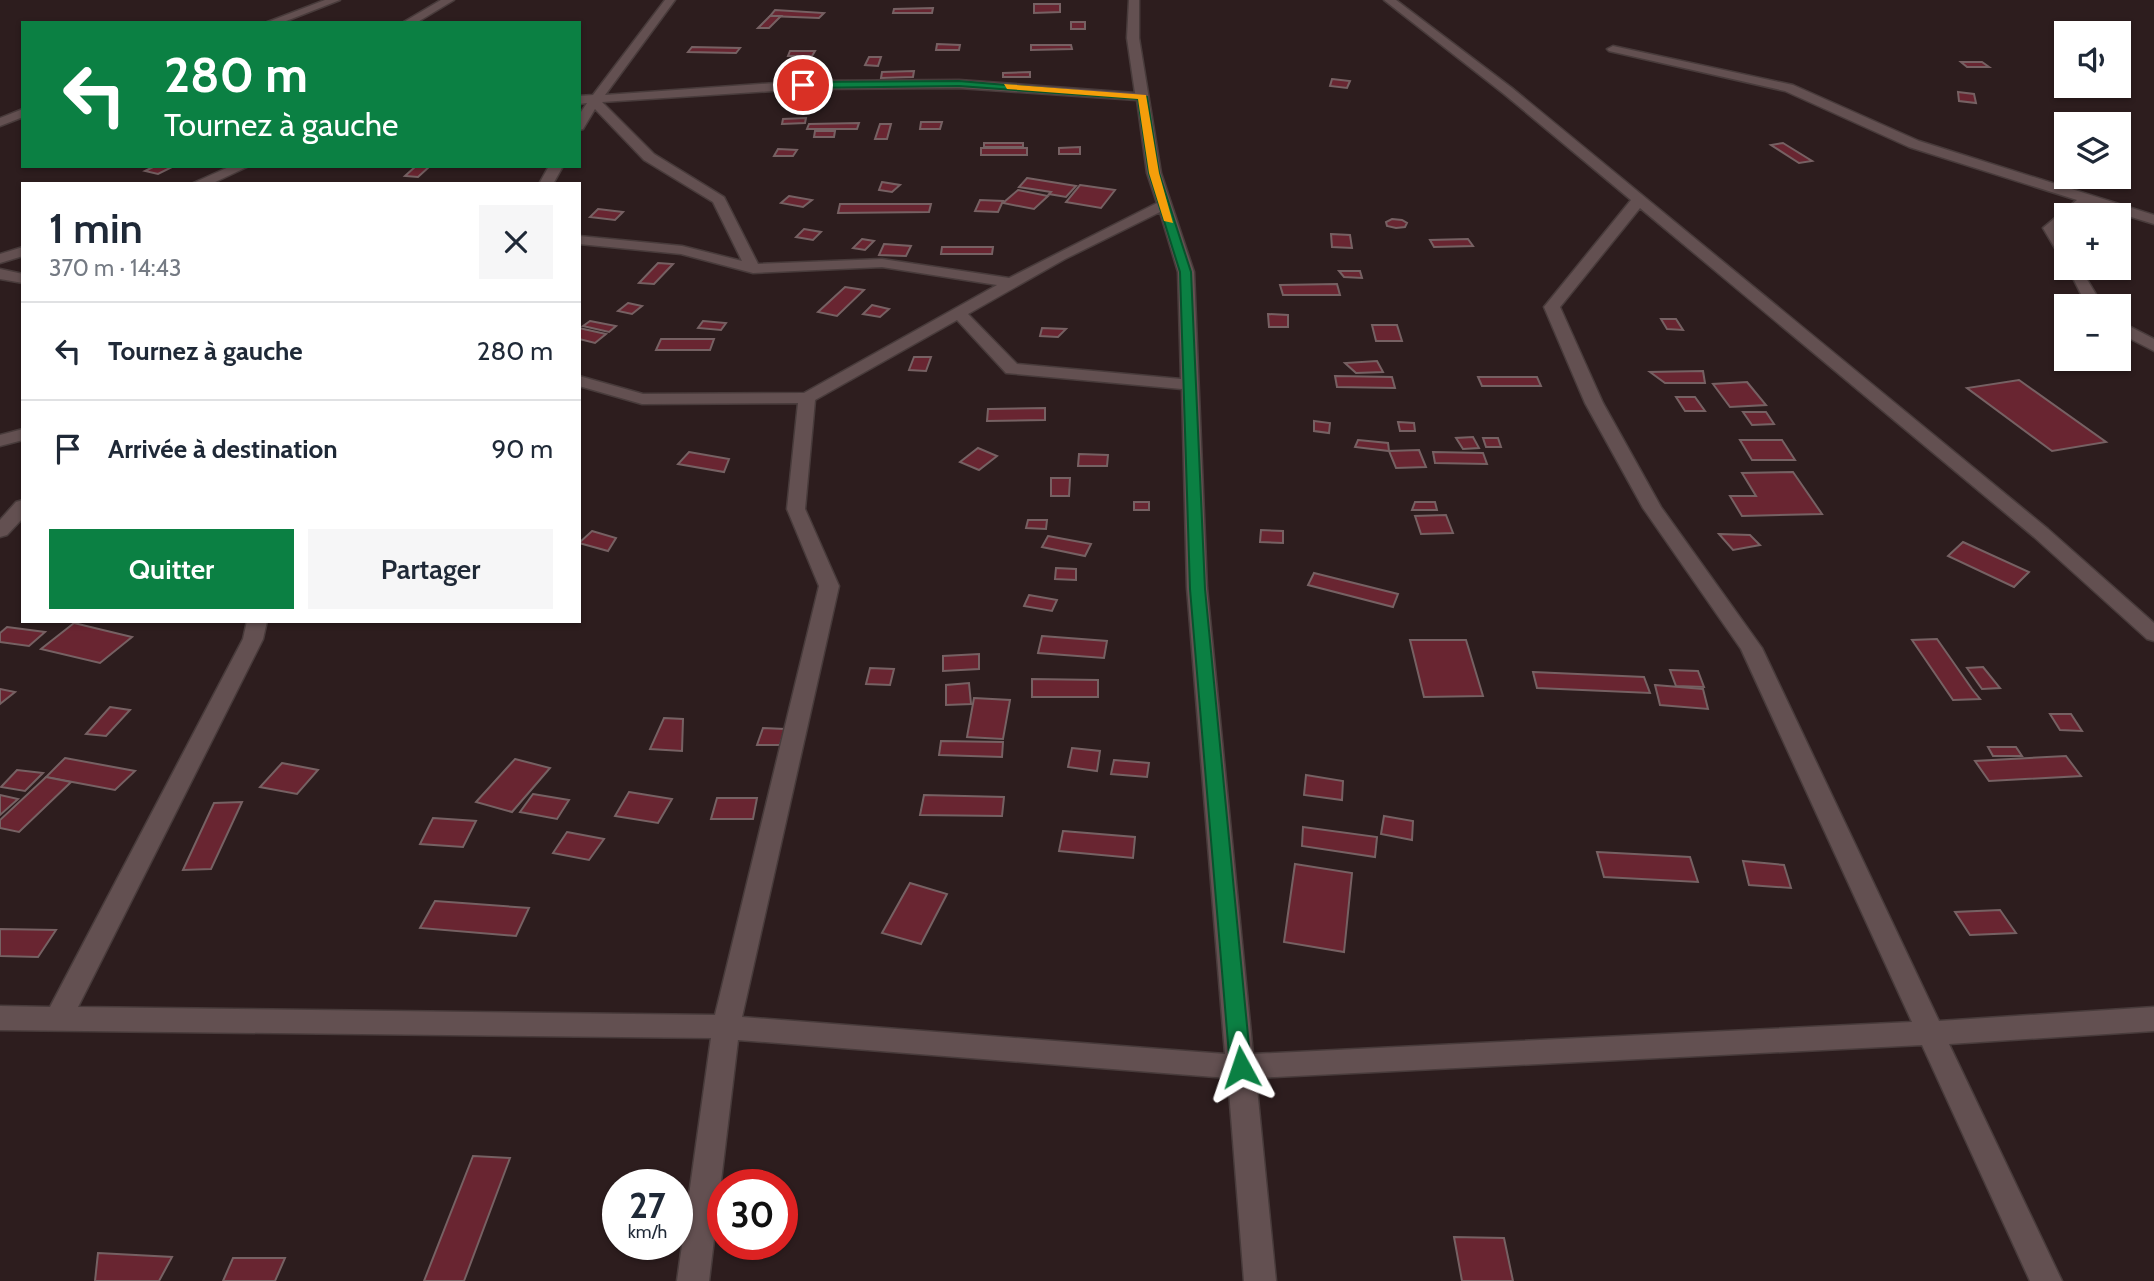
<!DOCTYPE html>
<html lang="fr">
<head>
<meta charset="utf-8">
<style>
  :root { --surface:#fff; --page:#f6f6f7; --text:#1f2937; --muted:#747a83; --line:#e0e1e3; --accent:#0b8043 }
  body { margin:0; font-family:Cabin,sans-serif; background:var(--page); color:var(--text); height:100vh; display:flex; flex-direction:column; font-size:26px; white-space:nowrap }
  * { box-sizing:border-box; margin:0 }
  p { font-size:23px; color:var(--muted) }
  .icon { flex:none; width:38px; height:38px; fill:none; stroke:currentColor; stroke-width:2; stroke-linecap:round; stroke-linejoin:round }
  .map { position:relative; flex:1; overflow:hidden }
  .details { position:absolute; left:21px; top:182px; width:560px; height:441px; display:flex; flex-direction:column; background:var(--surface); border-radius:0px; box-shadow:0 2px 5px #0004 }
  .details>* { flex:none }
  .guide { position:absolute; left:21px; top:21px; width:560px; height:147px; border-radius:0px; box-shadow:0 2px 5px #0004; background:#0b8043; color:#fff; overflow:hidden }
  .buttons { position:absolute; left:2054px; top:21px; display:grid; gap:14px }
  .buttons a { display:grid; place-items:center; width:77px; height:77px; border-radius:0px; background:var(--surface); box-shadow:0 2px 5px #0004; font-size:35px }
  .speed { position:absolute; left:602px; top:1169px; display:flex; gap:14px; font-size:35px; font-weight:700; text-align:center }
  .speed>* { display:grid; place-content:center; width:91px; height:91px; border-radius:50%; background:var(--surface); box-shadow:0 2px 5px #0004; line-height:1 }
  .speed small { font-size:18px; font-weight:400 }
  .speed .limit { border:10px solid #d22; background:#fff; color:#111 }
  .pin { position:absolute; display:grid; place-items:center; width:60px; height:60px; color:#fff; margin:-30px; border:4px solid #fff; border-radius:50%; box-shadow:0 2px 7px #0007 }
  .me { position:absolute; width:77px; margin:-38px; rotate:355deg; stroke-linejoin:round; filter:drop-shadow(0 0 5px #0008) }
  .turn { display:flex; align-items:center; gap:24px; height:147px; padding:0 28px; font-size:32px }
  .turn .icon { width:91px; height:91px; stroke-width:2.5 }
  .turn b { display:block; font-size:49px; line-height:60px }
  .round { display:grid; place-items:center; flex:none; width:74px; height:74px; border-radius:0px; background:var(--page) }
  .overview { display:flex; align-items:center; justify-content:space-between; height:119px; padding:0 28px }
  h1 { font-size:42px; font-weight:600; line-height:52px }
  .button { display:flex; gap:14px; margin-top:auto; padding:14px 28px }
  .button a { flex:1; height:80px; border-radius:0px; background:var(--accent); color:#fff; font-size:28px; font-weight:600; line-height:80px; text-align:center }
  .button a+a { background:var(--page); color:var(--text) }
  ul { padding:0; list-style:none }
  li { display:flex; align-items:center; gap:21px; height:98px; padding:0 28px; border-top:2px solid var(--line) }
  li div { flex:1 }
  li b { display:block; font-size:26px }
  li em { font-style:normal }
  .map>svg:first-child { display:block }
  .building { fill:#692531; stroke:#766163; stroke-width:2 }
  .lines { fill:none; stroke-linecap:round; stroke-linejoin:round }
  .minor-casing { stroke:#483b3b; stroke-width:3 }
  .minor { fill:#635051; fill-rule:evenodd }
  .route { fill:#0b8043; stroke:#07532c; stroke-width:2 }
  .slow { fill:#f59e0b }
</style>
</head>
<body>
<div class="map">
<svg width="2154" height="1281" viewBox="0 0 2154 1281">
  <rect width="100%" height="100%" fill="#2d1d1e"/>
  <!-- building -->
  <g class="building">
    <polygon points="1034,4 1060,4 1060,12 1034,13"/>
    <polygon points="933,8 932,13 893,13 894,9"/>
    <polygon points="775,10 824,13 819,18 770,16"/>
    <polygon points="770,16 781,16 769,28 758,28"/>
    <rect x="1071" y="22" width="14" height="7"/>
    <polygon points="937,44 960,45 959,50 936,50"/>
    <polygon points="1031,45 1071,45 1072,49 1031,50"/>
    <polygon points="692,47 740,48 736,53 688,52"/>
    <polygon points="790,51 815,51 812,56 788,56"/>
    <polygon points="869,57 881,57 878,66 865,65"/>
    <polygon points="1961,62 1982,62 1989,67 1967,67"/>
    <polygon points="914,71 913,77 881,78 882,72"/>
    <polygon points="1030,72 1030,77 1003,77 1003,73"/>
    <polygon points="1332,79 1350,81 1347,88 1330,86"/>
    <polygon points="1958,92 1974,94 1976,103 1959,101"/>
    <polygon points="804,104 821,106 814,112 797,110"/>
    <polygon points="806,118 805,123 782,124 783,119"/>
    <polygon points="921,122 942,122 940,129 920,129"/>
    <polygon points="859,123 857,129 807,129 809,124"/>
    <polygon points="880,124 891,124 887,139 875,139"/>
    <polygon points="815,131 835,131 834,137 814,137"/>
    <rect x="984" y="143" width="39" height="4"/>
    <polygon points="1783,143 1812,161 1799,163 1771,145"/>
    <polygon points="1080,147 1080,154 1059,154 1059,148"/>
    <rect x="981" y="148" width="46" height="7"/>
    <polygon points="778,149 797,150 793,156 774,156"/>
    <polygon points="155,166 168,166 172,167 158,174 145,171"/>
    <polygon points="416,166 430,166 418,177 405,176"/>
    <polygon points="1027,178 1076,186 1066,197 1049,194 1051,192 1019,187"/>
    <polygon points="882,182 900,185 892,192 879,190"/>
    <polygon points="1080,185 1115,190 1101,208 1066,202"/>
    <polygon points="1018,190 1048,196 1034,209 1003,203"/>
    <polygon points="789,196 812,200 803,207 781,203"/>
    <polygon points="980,200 1003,201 998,212 975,211"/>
    <polygon points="840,204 931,204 929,212 838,213"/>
    <polygon points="598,209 623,212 615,220 590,217"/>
    <polygon points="1392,219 1402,220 1407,223 1405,227 1396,228 1387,226 1386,222"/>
    <polygon points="804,229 821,232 813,240 796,237"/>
    <polygon points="1331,234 1350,235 1352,248 1332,247"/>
    <polygon points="862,239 874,241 865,250 853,248"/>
    <polygon points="1468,239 1473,246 1434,247 1430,240"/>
    <polygon points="884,244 911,246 906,256 879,255"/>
    <polygon points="942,247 993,247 992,254 941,254"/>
    <polygon points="658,263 673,264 654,284 639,283"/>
    <polygon points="1339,271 1360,271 1362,278 1344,277"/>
    <polygon points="1337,284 1340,295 1283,295 1280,285"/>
    <polygon points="845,287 864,290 837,316 818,312"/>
    <polygon points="628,303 642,306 632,314 618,311"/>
    <polygon points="872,305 889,309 880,317 863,314"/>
    <polygon points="1268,314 1288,315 1288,327 1269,327"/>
    <polygon points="1661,319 1676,319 1683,330 1667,329"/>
    <polygon points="590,321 616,326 609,332 583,326"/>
    <polygon points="703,321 726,323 721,330 698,328"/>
    <polygon points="1372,325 1397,325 1402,341 1376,341"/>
    <polygon points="579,328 606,334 595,343 579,339"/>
    <polygon points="1042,328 1066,329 1058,337 1040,336"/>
    <polygon points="661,339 714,339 710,350 656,350"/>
    <polygon points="914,357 931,357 926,371 909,370"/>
    <polygon points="1377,361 1383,372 1356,373 1345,363"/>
    <polygon points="1703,371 1705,383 1665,383 1650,372"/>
    <polygon points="1335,376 1392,377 1395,388 1337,387"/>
    <polygon points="1478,377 1537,377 1541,386 1482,386"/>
    <polygon points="2019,380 2106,442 2052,451 1967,388"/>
    <polygon points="1747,382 1766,405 1730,407 1713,384"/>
    <polygon points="1676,397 1695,397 1705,411 1685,411"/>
    <polygon points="1045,408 1045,420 987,421 988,409"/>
    <polygon points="1743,412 1766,412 1774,424 1752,425"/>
    <polygon points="1314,421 1330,423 1329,433 1314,431"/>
    <polygon points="1398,422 1414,423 1415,431 1400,431"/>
    <polygon points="1473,437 1479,448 1463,449 1456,438"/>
    <polygon points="1483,438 1498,438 1501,447 1486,447"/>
    <polygon points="1358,440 1388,443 1389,451 1355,447"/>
    <polygon points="1740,440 1782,440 1795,460 1752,460"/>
    <polygon points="978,448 997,456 979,470 960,462"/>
    <polygon points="1419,450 1426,467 1396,468 1389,451"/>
    <polygon points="689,452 729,459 724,472 678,464"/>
    <polygon points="1433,452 1483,453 1487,464 1435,463"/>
    <polygon points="1079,454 1108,455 1107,466 1078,466"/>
    <polygon points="1793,472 1822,514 1742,516 1730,496 1756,496 1742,473"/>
    <polygon points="1051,478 1070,478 1069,496 1051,496"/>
    <rect x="1134" y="502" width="15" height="8"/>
    <polygon points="1415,502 1435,502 1437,510 1412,510"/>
    <polygon points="1446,515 1453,533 1421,534 1415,516"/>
    <polygon points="1028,520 1047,520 1046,529 1026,528"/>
    <polygon points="1261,530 1283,531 1283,543 1260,542"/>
    <polygon points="592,531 616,538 608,551 579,543"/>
    <polygon points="1719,534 1750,535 1760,545 1733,550"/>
    <polygon points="1048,536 1091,544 1085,556 1042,547"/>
    <polygon points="1963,542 2029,572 2014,587 1948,556"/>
    <polygon points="1056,568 1076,569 1076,580 1055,579"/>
    <polygon points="1314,573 1398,594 1393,607 1308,585"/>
    <polygon points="1029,595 1057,600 1052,611 1024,606"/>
    <polygon points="74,623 132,637 100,663 41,649"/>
    <polygon points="7,627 45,632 29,646 0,642 0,633"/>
    <polygon points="1042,636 1107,641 1104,658 1038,653"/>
    <polygon points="1937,639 1972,689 1980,699 1953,700 1912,640"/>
    <polygon points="1410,640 1466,640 1483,696 1424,697"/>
    <polygon points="979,654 979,669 943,671 943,656"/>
    <polygon points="1983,667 2000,688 1982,689 1967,668"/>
    <polygon points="870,668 894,669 890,685 866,684"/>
    <polygon points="1670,670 1698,671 1704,687 1676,686"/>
    <polygon points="1533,672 1644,677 1650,693 1537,688"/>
    <polygon points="1032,679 1098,680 1098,697 1032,697"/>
    <polygon points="969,683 971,704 946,705 946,685"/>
    <polygon points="1655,685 1703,689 1708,709 1660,705"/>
    <polygon points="0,689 15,692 0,704"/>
    <polygon points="974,698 1010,700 1003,739 967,737"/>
    <polygon points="110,707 130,710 106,736 86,734"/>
    <polygon points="2050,714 2071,714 2082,731 2060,730"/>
    <polygon points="664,718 683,719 682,751 650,749"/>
    <polygon points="763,728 785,729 780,745 757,745"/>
    <polygon points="941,741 1003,742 1002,757 939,755"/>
    <polygon points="1988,747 2016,747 2022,756 1993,756"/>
    <polygon points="1072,748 1100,751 1097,771 1068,767"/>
    <polygon points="2066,756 2081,776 1989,781 1975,761"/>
    <polygon points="65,758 135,771 115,790 46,777"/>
    <polygon points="515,759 550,768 512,812 476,802"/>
    <polygon points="1114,760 1149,763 1147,777 1111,774"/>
    <polygon points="282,763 318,770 297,794 260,787"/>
    <polygon points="17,770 43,773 25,791 1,787"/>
    <polygon points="1306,775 1343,781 1342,800 1304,795"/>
    <polygon points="46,777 71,782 19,832 0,828 0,820"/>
    <polygon points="629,792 672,799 658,823 615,816"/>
    <polygon points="533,794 569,800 557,819 520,812"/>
    <polygon points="0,795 18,799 0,815"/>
    <polygon points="924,795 1004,797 1002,816 920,815"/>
    <polygon points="717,798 757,798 753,819 711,819"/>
    <polygon points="242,802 211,869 183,870 214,803"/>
    <polygon points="1384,816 1413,821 1412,840 1381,834"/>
    <polygon points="433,818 476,821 463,847 420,844"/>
    <polygon points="1303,827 1377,837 1375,857 1302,846"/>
    <polygon points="1063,831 1135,837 1133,858 1059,851"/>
    <polygon points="567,832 604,839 589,860 553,853"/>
    <polygon points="1597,852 1690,857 1698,882 1604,877"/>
    <polygon points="1743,861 1784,865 1791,888 1749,885"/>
    <polygon points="1295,864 1352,873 1344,952 1284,942"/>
    <polygon points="910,883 947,894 921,944 882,933"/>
    <polygon points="435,901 529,908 516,936 420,928"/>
    <polygon points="2000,910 2016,933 1970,935 1955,912"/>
    <polygon points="0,929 56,930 38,957 0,956"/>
    <polygon points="473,1156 510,1158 464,1281 424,1281"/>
    <polygon points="1454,1237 1504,1238 1513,1281 1462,1281"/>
    <polygon points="98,1253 172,1257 159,1281 95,1281"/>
    <polygon points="233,1258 285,1258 275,1281 223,1281"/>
  </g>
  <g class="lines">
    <defs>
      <g id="minor">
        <polygon points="325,0 340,0 281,23 265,23"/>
        <polygon points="441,0 454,0 416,23 402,23"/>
        <path d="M 665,0 L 675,0 L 605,95 L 803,81 L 959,80 L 1135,93 L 1127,38 L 1129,0 L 1139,0 L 1139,38 L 1161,173 L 1194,272 L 1207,588 L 1253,1054 L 1912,1022 L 1741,649 L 1643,508 L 1585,403 L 1544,307 L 1631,200 L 1504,94 L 1384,0 L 1396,0 L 1512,88 L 2048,529 L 2154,623 L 2154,641 L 2147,639 L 2034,537 L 1640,208 L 1560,307 L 1603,403 L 1661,507 L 1762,648 L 1939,1021 L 2154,1007 L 2154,1031 L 1949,1044 L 2062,1281 L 2030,1281 L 1922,1045 L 1256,1078 L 1276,1281 L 1244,1281 L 1228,1078 L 738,1040 L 709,1281 L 677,1281 L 711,1038 L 0,1030 L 0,1006 L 50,1007 L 243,639 L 247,621 L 267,621 L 263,639 L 78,1007 L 715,1015 L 819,586 L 787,509 L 798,403 L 642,404 L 579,386 L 579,376 L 643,394 L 804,393 L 997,285 L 882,267 L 753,273 L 681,254 L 579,244 L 579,236 L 682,246 L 742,261 L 713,202 L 644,160 L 595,109 L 583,129 L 579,130 L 579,115 L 587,103 L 579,104 L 579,96 L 593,95 ZM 959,88 L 1137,100 L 1147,173 L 1157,203 L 1009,278 L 882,259 L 758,264 L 724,197 L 654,154 L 602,102 L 803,89 ZM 1160,212 L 1178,272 L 1181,379 L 1017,364 L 968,314 L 1065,259 ZM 957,320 L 1006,373 L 1182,389 L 1187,588 L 1225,1054 L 742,1017 L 839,586 L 805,509 L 815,400 Z"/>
        <polygon points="1613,46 1793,85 1919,141 2154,215 2154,224 2089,204 2075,215 2067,215 2067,222 2058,229 2067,244 2067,261 2062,260 2043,228 2077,200 1909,147 1785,91 1609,51 1607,49"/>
        <polygon points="23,109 23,117 0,126 0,118"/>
        <polygon points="231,166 249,166 211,184 191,184"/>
        <polygon points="549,166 563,166 553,184 539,184"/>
        <polygon points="23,247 23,256 0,263 0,254"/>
        <polygon points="2067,266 2080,268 2103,306 2087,306"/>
        <polygon points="0,269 23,274 23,283 0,279"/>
        <polygon points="2119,321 2154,339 2154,351 2119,333"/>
        <polygon points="23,429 23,440 0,446 0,435"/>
        <polygon points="23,500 23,518 7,535 0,537 0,520 16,502"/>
      </g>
    </defs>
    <!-- minor casing -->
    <use href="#minor" class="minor-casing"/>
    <!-- minor -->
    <use href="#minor" class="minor"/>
  </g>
  <!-- route -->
  <polygon class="route" points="959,81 1147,97 1159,173 1191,272 1205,589 1251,1067 1248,1074 1241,1076 1233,1074 1230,1067 1190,589 1180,272 1149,173 1138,99 959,86 803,88 799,85 803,82"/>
  <!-- slow -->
  <polygon class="slow" points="1004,84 1146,95 1159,173 1173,223 1164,221 1149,173 1138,99 1007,89"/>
</svg>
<div class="buttons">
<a><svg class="icon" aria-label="sound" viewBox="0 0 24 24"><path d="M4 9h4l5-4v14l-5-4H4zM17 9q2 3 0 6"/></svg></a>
<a><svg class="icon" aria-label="layers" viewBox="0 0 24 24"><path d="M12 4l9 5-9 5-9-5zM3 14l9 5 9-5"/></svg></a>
<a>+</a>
<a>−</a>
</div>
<div class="speed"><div>27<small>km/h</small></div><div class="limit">30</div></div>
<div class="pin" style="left:803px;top:85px;background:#d93025"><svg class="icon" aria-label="arrive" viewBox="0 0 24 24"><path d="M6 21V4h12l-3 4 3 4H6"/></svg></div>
<svg class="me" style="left:1241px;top:1067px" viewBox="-20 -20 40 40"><path d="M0-17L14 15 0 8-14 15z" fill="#0b8043" stroke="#fff" stroke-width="4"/></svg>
<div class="guide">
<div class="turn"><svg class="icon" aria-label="left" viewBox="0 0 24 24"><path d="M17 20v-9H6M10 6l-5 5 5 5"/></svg><div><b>280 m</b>Tournez à gauche</div></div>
</div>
<section class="details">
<div class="overview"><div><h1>1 min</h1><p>370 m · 14:43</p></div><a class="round"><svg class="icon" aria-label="close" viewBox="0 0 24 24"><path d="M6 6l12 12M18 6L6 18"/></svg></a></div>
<ul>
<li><svg class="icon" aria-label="left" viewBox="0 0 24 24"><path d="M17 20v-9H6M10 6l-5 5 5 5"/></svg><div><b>Tournez à gauche</b></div><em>280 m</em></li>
<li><svg class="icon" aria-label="arrive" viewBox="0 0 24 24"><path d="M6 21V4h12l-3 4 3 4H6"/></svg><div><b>Arrivée à destination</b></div><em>90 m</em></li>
</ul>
<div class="button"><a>Quitter</a><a>Partager</a></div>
</section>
</div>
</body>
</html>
